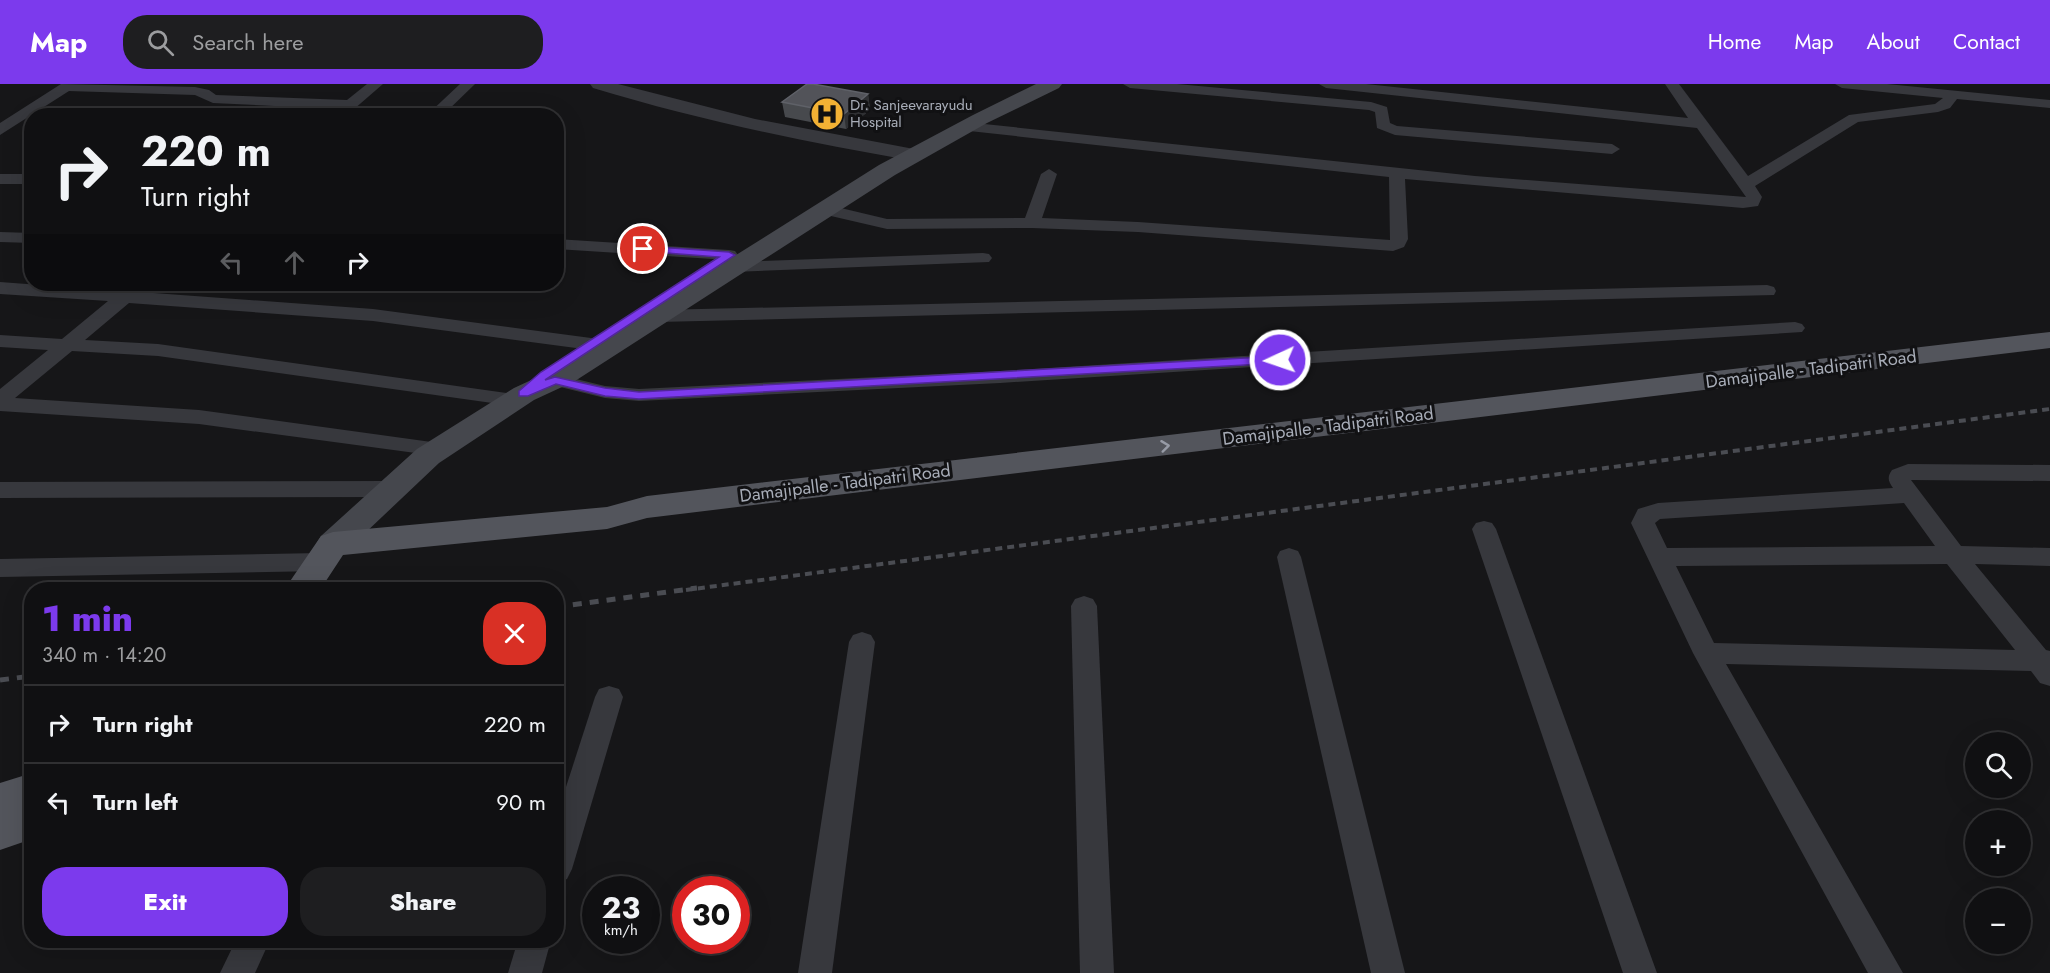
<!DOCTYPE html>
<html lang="en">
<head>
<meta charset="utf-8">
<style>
  :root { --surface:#101012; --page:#1e1e20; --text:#f1f3f6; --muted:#9c9d9f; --line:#303032; --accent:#7c3aed }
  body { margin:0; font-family:Jost,sans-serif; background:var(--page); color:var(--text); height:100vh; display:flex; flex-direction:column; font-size:22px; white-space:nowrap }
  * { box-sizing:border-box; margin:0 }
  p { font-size:20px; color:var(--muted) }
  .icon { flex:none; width:33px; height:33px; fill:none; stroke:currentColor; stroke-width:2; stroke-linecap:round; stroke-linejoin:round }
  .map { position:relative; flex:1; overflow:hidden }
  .panel { position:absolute; left:24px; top:498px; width:540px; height:366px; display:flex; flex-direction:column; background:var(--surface); border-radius:24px; box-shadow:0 6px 24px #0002,0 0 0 2px var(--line) }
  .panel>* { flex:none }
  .top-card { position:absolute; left:24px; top:24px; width:540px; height:183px; border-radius:24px; box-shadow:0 6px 24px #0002,0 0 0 2px var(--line); background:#101012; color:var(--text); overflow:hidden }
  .tools { position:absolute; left:1965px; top:648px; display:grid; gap:12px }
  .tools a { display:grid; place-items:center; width:66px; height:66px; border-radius:50%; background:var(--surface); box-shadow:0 6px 24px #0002,0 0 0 2px var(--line); font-size:30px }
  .speed { position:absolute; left:582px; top:792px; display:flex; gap:12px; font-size:30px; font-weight:700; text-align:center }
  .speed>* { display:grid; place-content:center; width:78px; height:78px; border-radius:50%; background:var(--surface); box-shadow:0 6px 24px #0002,0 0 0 2px var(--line); line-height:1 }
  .speed small { font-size:15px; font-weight:400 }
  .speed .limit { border:9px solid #d22; background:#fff; color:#111 }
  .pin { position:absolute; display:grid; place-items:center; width:51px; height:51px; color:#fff; margin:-26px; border:3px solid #fff; border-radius:50%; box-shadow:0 2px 6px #0007 }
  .me { position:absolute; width:66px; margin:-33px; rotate:267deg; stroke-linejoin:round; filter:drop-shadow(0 0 4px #0008) }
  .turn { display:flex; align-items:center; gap:21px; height:126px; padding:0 18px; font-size:27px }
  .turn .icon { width:78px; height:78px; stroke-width:2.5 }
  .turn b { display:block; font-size:42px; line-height:51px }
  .lanes { display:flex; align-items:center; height:57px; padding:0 18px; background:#0003; justify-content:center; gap:30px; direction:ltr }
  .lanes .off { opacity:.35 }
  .round { display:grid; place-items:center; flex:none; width:63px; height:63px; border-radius:24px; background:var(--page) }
  .head { display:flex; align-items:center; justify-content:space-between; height:102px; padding:0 18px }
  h1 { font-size:36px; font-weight:800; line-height:45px; color:var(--accent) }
  .primary-button { display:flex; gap:12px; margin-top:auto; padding:12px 18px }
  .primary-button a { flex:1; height:69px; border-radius:24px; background:var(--accent); color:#fff; font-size:24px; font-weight:800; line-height:69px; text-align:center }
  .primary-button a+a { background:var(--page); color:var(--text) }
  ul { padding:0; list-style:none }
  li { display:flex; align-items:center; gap:18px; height:78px; padding:0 18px; border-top:2px solid var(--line) }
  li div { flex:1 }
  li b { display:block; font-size:22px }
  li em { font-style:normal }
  header { display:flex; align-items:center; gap:36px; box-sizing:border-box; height:84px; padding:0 30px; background:var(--accent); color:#fff }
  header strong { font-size:28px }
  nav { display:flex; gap:33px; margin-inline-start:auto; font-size:21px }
  .search { width:420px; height:54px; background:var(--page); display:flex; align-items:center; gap:15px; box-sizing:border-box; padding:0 21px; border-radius:24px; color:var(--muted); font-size:22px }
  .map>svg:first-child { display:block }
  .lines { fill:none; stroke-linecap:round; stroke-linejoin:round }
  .minor { fill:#37383d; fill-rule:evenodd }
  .tertiary { fill:#37383d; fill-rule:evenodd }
  .secondary { fill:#45474d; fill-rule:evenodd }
  .primary { fill:#53555c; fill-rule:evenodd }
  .rail-far1 { stroke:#4a4c52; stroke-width:4; stroke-dasharray:7 5; stroke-linecap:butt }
  .rail { stroke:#4a4c52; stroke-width:5; stroke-dasharray:9 8; stroke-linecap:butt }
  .wall { fill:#47494d }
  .shaded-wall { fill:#2f3033 }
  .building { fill:#525359; stroke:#5f6168; stroke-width:1.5 }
  .oneway { stroke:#979ba6 }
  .route { fill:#7c3aed; stroke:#51269a; stroke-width:1.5 }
  .labels { text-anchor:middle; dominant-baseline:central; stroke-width:6; stroke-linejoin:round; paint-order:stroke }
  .far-poi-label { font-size:15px; fill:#a8adb8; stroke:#111113; text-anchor:start }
  .street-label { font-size:18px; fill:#a8adb8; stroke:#111113 }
</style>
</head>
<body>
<header>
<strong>Map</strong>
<div class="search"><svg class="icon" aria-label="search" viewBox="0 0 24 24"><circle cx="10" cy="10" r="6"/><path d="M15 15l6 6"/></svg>Search here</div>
<nav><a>Home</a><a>Map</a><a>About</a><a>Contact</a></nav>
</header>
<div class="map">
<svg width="2050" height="889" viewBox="0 0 2050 889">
  <rect width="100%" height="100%" fill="#161618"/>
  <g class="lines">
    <!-- minor -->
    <g class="minor">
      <polygon points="61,0 195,3 209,6 216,11 347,16 367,0 383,0 346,32 333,32 336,25 213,19 195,11 69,7 0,51 0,39"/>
      <polygon points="460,0 475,0 442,32 426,32"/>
      <polygon points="1123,0 1177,0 1371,18 1387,23 1390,39 1397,42 1612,60 1620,65 1612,70 1395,51 1377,44 1375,28 1369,26 1130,4"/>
      <polygon points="1319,0 1366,0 1688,34 1665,0 1679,0 1748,92 1849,31 1935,20 1943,14 1842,4 1835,0 1887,0 2050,16 2050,24 1957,15 1950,24 1938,28 1858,38 1755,102 1762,113 1758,122 1743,124 1405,95 1408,155 1404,163 1393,167 1138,148 1032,144 887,145 818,129 815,125 818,121 824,120 887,135 1025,134 1041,90 1049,85 1057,90 1042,134 1138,138 1390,156 1389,93 960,46 957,43 960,40 965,38 1475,92 1746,113 1697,44 1326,4"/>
      <rect x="0" y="90" width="32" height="10"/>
      <polygon points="0,148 32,149 32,159 0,158"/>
      <polygon points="556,155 729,166 735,167 738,171 735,175 729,176 556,165"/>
      <polygon points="983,169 989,170 992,174 989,178 733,188 727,187 724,183 727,179 733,178"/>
      <polygon points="0,198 120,207 132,201 139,203 140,208 373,225 591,254 598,256 601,260 598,264 591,266 373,237 129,219 85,256 158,260 514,310 521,311 525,316 521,321 514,322 158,272 72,267 15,314 199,326 446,360 449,365 446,370 438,372 199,340 0,327 0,305 48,266 0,263 0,251 62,255 108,217 0,210"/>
      <polygon points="1767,201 1774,203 1776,207 1774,211 658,238 651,236 648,232 651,228 658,226"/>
      <polygon points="1795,238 1802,240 1805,244 1802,248 1000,299 639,317 605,314 548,300 545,296 548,292 555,290 605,302 639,305 1000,287"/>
      <path d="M 1908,380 L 2050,381 L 2050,397 L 1911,396 L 1961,462 L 2050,464 L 2050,482 L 1975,480 L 2046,566 L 2050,567 L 2050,602 L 2040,599 L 2031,587 L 1726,580 L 1903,889 L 1868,889 L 1693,569 L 1631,439 L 1638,425 L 1658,419 L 1893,404 C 1888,397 1887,393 1892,386 ZM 1904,419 L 1935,462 L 1667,464 L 1655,439 L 1660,435 ZM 1947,480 L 2015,566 L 1714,559 L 1676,482 Z"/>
      <polygon points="391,397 399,400 403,405 399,410 391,413 0,414 0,398"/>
      <polygon points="1484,437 1492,439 1496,445 1657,889 1623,889 1472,445 1476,439"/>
      <polygon points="1289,464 1298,467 1301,473 1405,889 1371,889 1277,473 1280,467"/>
      <polygon points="320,469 329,472 332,478 329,484 320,487 0,493 0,475"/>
      <polygon points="1084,512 1093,515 1097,522 1114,889 1080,889 1071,522 1075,515"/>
      <polygon points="862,548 871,551 875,558 832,889 798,889 849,558 853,551"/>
      <polygon points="609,602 619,605 623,613 572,785 567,795 556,799 556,734 595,613 599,605"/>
      <polygon points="236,856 270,856 255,889 220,889"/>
      <polygon points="518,856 551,856 542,889 508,889"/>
    </g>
    <!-- tertiary -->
    <path class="tertiary" d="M 590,0 L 618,0 L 755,35 L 914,65 L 921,67 L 924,71 L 921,75 L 914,77 C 805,58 698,36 593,4 Z"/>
    <!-- secondary -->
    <polygon class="secondary" points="1036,0 1062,0 1059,4 987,39 895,91 575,297 534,316 439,379 345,468 333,472 321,468 316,460 321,452 417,365 514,304 555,285 879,81 973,31"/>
    <!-- primary -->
    <g class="primary">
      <polygon points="2050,248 2050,264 647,434 607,445 343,471 320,506 284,506 321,452 333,448 607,423 647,412"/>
      <polygon points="32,689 32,755 0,766 0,699"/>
    </g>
    <!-- rail-far1 -->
    <polyline class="rail-far1" points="686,506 2050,325"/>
    <!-- rail -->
    <g class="rail">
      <polyline points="556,523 697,504"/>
      <polyline points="0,596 32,592"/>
    </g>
  </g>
  <!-- wall -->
  <polygon class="wall" points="868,10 870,26 846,45 785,33 782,18"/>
  <!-- shaded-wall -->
  <polygon class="shaded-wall" points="868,10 870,26 846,45 844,30"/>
  <!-- building -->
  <polygon class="building" points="807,0 813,0 868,10 844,30 782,18"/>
  <!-- one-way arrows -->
  <defs><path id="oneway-chevron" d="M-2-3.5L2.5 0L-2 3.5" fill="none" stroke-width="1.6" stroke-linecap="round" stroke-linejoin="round" transform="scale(1.5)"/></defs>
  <use class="oneway" href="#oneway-chevron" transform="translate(1165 362) rotate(-7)"/>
  <!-- route -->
  <polygon class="route" points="643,162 729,168 735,171 545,296 555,293 605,304 639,308 1280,272 1286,276 1280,279 639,315 605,312 556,300 528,312 519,312 519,307 541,288 719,173 639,167 639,163"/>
  <!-- icons -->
  <defs>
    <symbol id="hospital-disc" viewBox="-11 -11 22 22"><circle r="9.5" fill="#f2b134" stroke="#111113"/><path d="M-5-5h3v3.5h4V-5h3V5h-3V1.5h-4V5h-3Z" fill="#111"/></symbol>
  </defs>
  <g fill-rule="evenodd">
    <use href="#hospital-disc" x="808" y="11" width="38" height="38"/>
  </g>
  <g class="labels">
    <!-- far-poi labels -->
    <g class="far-poi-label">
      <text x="850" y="21">Dr. Sanjeevarayudu<tspan x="850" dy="17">Hospital</tspan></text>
    </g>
    <!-- street labels -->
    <g class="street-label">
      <text transform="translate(1811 285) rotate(-7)">Damajipalle - Tadipatri Road</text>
      <text transform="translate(1328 342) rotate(-7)">Damajipalle - Tadipatri Road</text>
      <text transform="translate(845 399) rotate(-7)">Damajipalle - Tadipatri Road</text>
    </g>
  </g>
</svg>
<div class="tools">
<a><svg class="icon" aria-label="search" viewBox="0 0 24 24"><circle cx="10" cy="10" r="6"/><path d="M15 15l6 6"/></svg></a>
<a>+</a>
<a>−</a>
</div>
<div class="speed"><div>23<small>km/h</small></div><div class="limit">30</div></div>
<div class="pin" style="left:643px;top:165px;background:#d93025"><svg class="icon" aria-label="arrive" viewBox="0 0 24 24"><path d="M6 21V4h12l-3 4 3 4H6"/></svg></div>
<svg class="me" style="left:1280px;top:276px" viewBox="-20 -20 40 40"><circle r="17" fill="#7c3aed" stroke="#fff" stroke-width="3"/><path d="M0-11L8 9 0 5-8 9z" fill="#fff"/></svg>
<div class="top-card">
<div class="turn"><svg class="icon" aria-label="right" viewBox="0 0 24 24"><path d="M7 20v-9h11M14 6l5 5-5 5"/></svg><div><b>220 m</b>Turn right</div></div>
<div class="lanes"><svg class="icon off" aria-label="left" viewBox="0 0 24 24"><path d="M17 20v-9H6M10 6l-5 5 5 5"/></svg><svg class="icon off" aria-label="ahead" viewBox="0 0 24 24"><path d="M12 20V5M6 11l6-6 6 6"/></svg><svg class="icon" aria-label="right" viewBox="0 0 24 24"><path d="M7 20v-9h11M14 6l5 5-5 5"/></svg></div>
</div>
<section class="panel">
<div class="head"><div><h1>1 min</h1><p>340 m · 14:20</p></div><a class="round" style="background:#d93025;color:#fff"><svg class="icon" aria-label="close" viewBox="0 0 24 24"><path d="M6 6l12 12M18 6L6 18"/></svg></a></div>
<ul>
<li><svg class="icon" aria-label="right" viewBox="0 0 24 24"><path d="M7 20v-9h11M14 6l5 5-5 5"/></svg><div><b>Turn right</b></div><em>220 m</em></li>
<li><svg class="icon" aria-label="left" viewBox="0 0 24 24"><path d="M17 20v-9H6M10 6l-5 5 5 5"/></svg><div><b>Turn left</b></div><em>90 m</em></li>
</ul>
<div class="primary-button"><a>Exit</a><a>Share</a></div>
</section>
</div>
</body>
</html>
